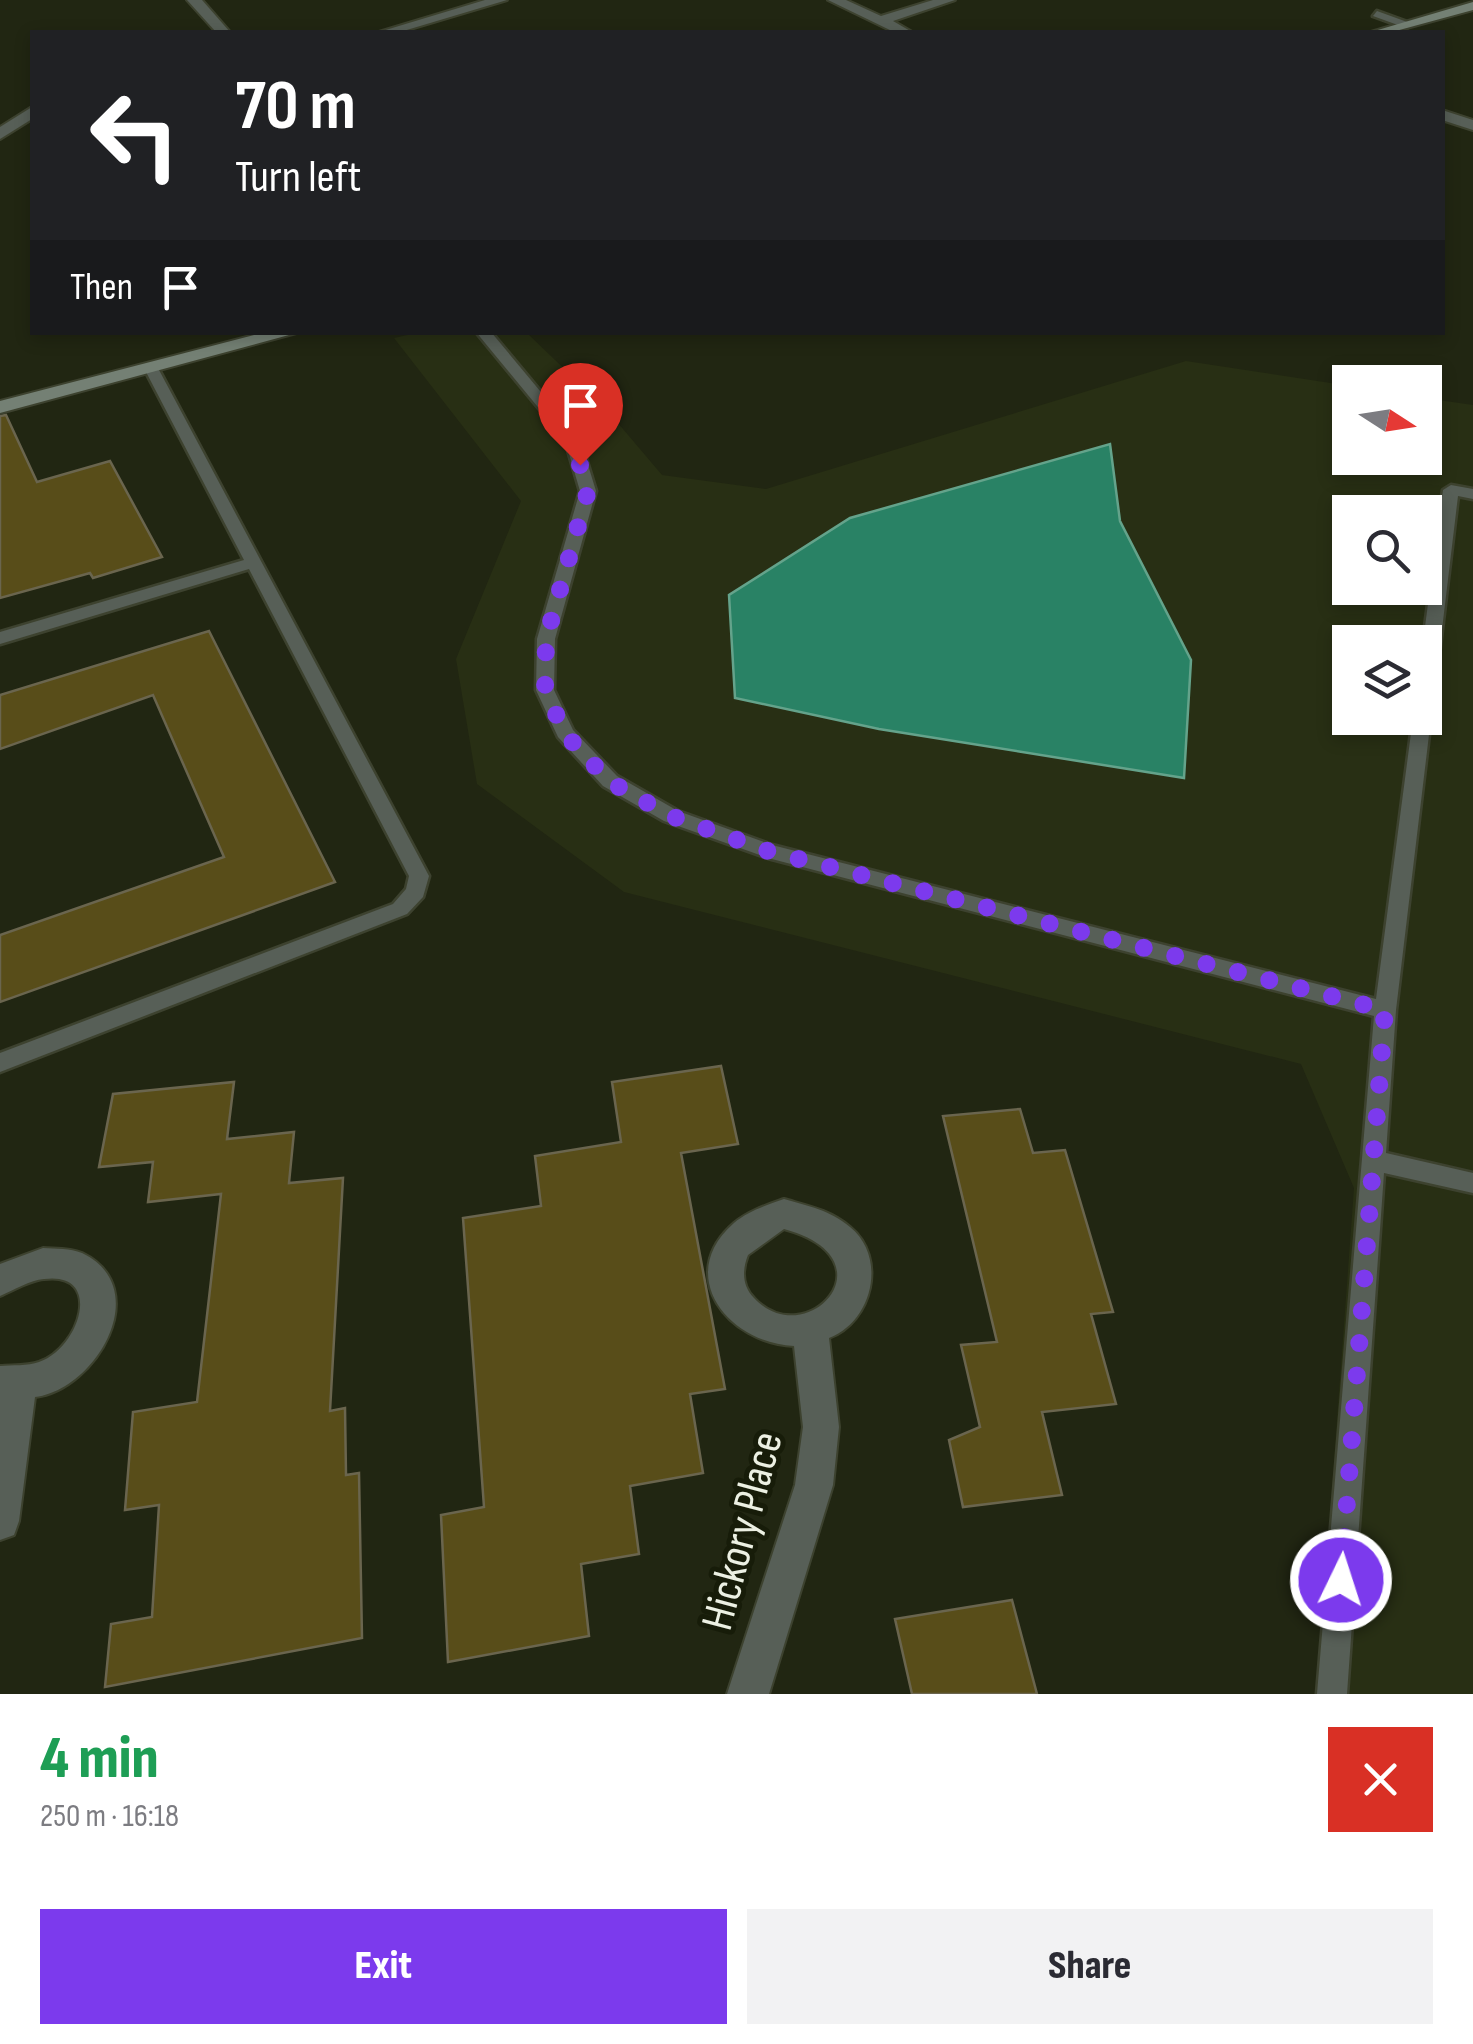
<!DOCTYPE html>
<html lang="en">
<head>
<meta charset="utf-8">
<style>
  :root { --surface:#fff; --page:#f2f2f3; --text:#2b2b33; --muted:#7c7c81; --accent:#7c3aed }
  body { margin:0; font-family:"Sofia Sans Condensed",sans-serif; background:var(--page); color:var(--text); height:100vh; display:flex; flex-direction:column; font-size:38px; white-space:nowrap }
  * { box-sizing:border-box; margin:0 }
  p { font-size:32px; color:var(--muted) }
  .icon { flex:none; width:55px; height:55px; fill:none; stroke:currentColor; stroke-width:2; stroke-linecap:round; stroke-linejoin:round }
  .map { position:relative; height:1694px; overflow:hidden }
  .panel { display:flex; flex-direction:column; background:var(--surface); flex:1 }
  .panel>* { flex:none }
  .banner { position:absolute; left:30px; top:30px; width:1415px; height:305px; border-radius:0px; box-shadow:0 5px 15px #0003; background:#202124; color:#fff; overflow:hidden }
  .needle { width:65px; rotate:102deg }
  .controls { position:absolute; left:1332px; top:365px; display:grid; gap:20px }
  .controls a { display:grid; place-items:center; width:110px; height:110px; border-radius:0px; background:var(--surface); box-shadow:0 5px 15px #0003; font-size:50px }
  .pin { position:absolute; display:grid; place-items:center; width:85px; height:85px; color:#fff; margin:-102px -42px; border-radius:50% 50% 50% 0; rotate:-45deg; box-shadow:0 0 10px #0007 }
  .pin .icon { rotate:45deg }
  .me { position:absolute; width:110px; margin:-55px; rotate:4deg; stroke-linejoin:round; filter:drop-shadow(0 0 8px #0008) }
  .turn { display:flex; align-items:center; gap:35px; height:210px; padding:0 40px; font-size:45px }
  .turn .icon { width:130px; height:130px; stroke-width:2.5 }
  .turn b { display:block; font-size:70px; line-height:85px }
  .then { display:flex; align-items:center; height:95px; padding:0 40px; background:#0003; gap:20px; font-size:38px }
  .round { display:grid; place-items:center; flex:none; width:105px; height:105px; border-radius:0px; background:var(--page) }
  .headline { display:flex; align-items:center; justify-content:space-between; height:170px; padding:0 40px }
  h1 { font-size:60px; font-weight:800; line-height:75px; color:#1e9e55 }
  .button { display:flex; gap:20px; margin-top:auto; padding:20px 40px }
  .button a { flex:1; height:115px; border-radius:0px; background:var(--accent); color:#fff; font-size:40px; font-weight:800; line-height:115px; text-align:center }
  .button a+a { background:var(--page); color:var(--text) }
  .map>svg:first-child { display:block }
  .built { fill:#282f14; fill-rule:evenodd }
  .water { fill:#298265; stroke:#64a38b; stroke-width:2.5 }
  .building { fill:#584d19; stroke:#6a654e; stroke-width:2.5 }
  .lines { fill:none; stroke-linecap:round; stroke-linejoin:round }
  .service-casing { stroke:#3d422f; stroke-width:5 }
  .minor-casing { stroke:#3d422f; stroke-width:4 }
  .secondary-casing { stroke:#3d422f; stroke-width:4 }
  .service { fill:#575f57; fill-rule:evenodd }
  .minor { fill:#575f57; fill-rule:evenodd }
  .secondary { fill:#748074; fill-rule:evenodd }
  .route { stroke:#7c3aed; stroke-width:18; stroke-dasharray:0 32.4 }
  .labels { text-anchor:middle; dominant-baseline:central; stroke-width:10; stroke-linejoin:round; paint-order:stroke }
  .near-street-label { font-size:45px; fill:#ecf0e3; stroke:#171c09 }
</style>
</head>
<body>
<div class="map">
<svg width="1473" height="1694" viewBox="0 0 1473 1694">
  <rect width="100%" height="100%" fill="#212612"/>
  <!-- built -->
  <path class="built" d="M 421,332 L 527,333 L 606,409 L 662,475 L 766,489 L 1186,361 L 1350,386 L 1350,458 L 1425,458 L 1425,398 L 1473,405 L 1473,1694 L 1317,1694 L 1354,1188 L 1301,1064 L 624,892 L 477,784 L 456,659 L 521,501 L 394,338 ZM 1350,512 L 1425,512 L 1425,588 L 1350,588 ZM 1350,642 L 1425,642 L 1425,718 L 1350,718 Z"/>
  <!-- water -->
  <polygon class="water" points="1110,444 1120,521 1191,660 1184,778 879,729 735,698 729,595 850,518"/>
  <!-- building -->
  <g class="building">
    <polygon points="6,415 37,482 110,461 162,557 93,578 90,573 0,598 0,416"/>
    <polygon points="209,631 335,882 0,1002 0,935 224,857 153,695 0,749 0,695"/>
    <polygon points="721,1066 738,1144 681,1153 725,1389 690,1394 703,1473 630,1486 639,1554 581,1564 589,1636 448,1662 441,1515 484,1507 463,1218 541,1206 535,1156 621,1142 612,1082"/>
    <polygon points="234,1082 227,1139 294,1132 289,1183 343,1178 330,1411 345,1408 346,1475 359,1473 362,1638 105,1687 111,1624 152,1617 159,1505 125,1510 133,1412 197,1402 221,1194 148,1202 153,1162 99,1167 113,1094"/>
    <polygon points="1020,1109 1033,1153 1065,1150 1113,1312 1091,1314 1116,1404 1042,1412 1062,1495 963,1507 949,1440 980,1427 961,1345 997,1342 943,1116"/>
    <polygon points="1012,1600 1037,1694 912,1694 895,1619"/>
  </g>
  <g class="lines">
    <defs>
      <g id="service">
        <polygon points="1377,11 1410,23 1411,25 1406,28 1373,16"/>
        <polygon points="476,332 491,332 580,439 596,491 555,639 554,690 573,730 617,776 678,811 772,845 1376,999 1413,718 1425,718 1425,713 1429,714 1431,718 1396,1010 1386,1153 1473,1173 1473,1193 1384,1173 1347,1694 1317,1694 1374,1016 768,858 664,821 603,786 558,737 536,690 537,639 580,491 565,440"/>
        <polygon points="152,366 159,370 429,876 423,897 407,914 0,1072 0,1053 393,904 406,889 409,876 249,569 0,644 0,632 244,560 145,370"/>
        <polygon points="1451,485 1473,489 1473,499 1458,496 1434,696 1425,702 1423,642 1443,490"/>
      </g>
      <g id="minor">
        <polygon points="187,0 202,0 230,32 216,32"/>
        <polygon points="485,0 507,0 400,32 379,32"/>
        <polygon points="828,0 846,0 881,16 933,0 955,0 893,21 912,32 894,32"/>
        <polygon points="32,107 32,119 0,139 0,127"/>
        <polygon points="1442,110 1473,120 1473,130 1442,120"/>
        <path d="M 784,1199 C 808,1206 830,1210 850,1227 C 888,1258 872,1322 829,1338 L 839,1427 L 833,1485 L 769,1694 L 727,1694 L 795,1485 L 803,1427 L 794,1346 C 728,1343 674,1275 734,1223 C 748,1211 767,1205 784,1199 ZM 784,1229 C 895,1259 806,1354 754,1298 C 742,1286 742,1270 748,1255 Z"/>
        <path d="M 43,1248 C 56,1249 70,1248 82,1253 C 155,1288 96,1390 35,1397 L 19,1521 L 14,1535 L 0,1540 L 0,1366 C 12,1365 28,1366 39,1362 C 80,1348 104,1271 44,1279 C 30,1280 14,1290 0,1296 L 0,1264 Z"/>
      </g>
      <g id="secondary">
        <polygon points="1473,2 1473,10 1392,32 1371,32"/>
        <polygon points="266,332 300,332 0,413 0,401"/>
      </g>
    </defs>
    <!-- service casing -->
    <use href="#service" class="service-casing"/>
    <!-- minor casing -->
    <use href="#minor" class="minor-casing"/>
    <!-- secondary casing -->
    <use href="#secondary" class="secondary-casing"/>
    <!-- service -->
    <use href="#service" class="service"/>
    <!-- minor -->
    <use href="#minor" class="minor"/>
    <!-- secondary -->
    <use href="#secondary" class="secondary"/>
  </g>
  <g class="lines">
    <!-- route -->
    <polyline class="route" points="580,465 588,491 546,639 545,690 565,734 610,782 671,816 768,851 1385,1010 1341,1580"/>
  </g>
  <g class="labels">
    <!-- near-street labels -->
    <g class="near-street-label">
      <text transform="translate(743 1531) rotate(-75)">Hickory Place</text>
    </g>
  </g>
</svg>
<div class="controls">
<a><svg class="needle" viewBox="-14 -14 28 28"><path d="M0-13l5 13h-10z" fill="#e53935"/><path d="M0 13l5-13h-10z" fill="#7c7c81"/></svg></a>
<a><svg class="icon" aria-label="search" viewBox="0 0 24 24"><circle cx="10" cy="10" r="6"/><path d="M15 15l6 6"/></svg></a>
<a><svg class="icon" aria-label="layers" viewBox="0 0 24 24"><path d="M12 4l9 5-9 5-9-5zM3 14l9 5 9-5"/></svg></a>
</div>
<div class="pin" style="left:580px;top:465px;background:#d93025"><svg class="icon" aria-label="arrive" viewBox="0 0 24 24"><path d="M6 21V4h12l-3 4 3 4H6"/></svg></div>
<svg class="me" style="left:1341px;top:1580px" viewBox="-20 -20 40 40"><circle r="17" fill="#7c3aed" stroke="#fff" stroke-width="3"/><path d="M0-11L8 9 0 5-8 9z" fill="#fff"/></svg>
<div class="banner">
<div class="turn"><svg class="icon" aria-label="left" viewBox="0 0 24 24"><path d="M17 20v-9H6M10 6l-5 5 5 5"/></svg><div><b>70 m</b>Turn left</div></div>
<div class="then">Then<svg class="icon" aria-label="arrive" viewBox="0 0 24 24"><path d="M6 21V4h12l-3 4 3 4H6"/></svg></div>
</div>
</div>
<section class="panel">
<div class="headline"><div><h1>4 min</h1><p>250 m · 16:18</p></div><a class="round" style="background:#d93025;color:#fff"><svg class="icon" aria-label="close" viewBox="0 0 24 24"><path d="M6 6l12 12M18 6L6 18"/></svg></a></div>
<div class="button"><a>Exit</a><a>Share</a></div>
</section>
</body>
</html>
